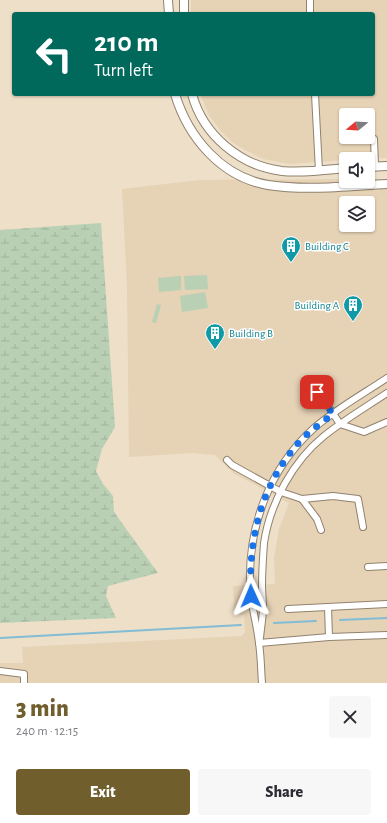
<!DOCTYPE html>
<html lang="en">
<head>
<meta charset="utf-8">
<style>
  :root { --surface:#fff; --page:#f7f7f7; --text:#2b2b33; --muted:#7c7c81; --accent:#705e2c }
  body { margin:0; font-family:"Alegreya Sans",sans-serif; background:var(--page); color:var(--text); height:100vh; display:flex; flex-direction:column; font-size:15px; white-space:nowrap }
  * { box-sizing:border-box; margin:0 }
  p { font-size:13px; color:var(--muted) }
  .icon { flex:none; width:22px; height:22px; fill:none; stroke:currentColor; stroke-width:2; stroke-linecap:round; stroke-linejoin:round }
  .map { position:relative; height:683px; overflow:hidden }
  .panel { display:flex; flex-direction:column; background:var(--surface); flex:1 }
  .panel>* { flex:none }
  .top-card { position:absolute; left:12px; top:12px; width:363px; height:84px; border-radius:4px; box-shadow:0 1px 3px #0004; background:#00695c; color:#fff; overflow:hidden }
  .needle { width:26px; rotate:252deg }
  .buttons { position:absolute; left:339px; top:108px; display:grid; gap:8px }
  .buttons a { display:grid; place-items:center; width:36px; height:36px; border-radius:4px; background:var(--surface); box-shadow:0 1px 3px #0004; font-size:20px }
  .pin { position:absolute; display:grid; place-items:center; width:34px; height:34px; color:#fff; margin:-17px; border-radius:8px; box-shadow:0 2px 6px #0006 }
  .me { position:absolute; width:44px; margin:-22px; rotate:359deg; stroke-linejoin:round; filter:drop-shadow(0 0 3px #0008) }
  .turn { display:flex; align-items:center; gap:14px; height:84px; padding:0 16px; font-size:18px }
  .turn .icon { width:52px; height:52px; stroke-width:2.5 }
  .turn b { display:block; font-size:28px; line-height:34px }
  .round { display:grid; place-items:center; flex:none; width:42px; height:42px; border-radius:4px; background:var(--page) }
  .headline { display:flex; align-items:center; justify-content:space-between; height:68px; padding:0 16px }
  h1 { font-size:24px; font-weight:800; line-height:30px; color:var(--accent) }
  .action { display:flex; gap:8px; margin-top:auto; padding:8px 16px }
  .action a { flex:1; height:46px; border-radius:4px; background:var(--accent); color:#fff; font-size:16px; font-weight:800; line-height:46px; text-align:center }
  .action a+a { background:var(--page); color:var(--text) }
  .map>svg:first-child { display:block }
  .built { fill:#e6d2b5; fill-rule:evenodd }
  .wetland { fill:url(#wetland-marsh) }
  .pitch { fill:#bad0b5 }
  .lines { fill:none; stroke-linecap:round; stroke-linejoin:round }
  .stream { stroke:#82bcd5; stroke-width:2 }
  .minor-casing { stroke:#90826e; stroke-width:8 }
  .major-casing { stroke:#90826e; stroke-width:10 }
  .minor { stroke:#fff; stroke-width:6 }
  .major { stroke:#fff; stroke-width:8 }
  .route { stroke:#1a73e8; stroke-width:7; stroke-dasharray:0 12.6 }
  .labels { text-anchor:middle; dominant-baseline:central; stroke-width:3; stroke-linejoin:round; paint-order:stroke }
  .culture-label { font-size:11px; fill:#0d838f; stroke:#fff; text-anchor:start }
</style>
</head>
<body>
<div class="map">
<svg width="387" height="683" viewBox="0 0 387 683">
  <defs>
    <pattern id="wetland-marsh" width="20" height="14" patternUnits="userSpaceOnUse"><rect width="20" height="14" fill="#bad0b5"/><path d="M1 5h8M5 5V1M11 12h8M15 12V8" fill="none" stroke="#a0b29b"/></pattern>
  </defs>
  <rect width="100%" height="100%" fill="#eedfc8"/>
  <!-- built -->
  <g class="built">
    <path d="M 191,0 L 387,0 L 387,158 L 346,159 L 346,160 L 289,164 L 263,159 L 245,150 L 232,142 L 220,130 L 209,115 L 200,94 L 373,94 L 373,14 L 191,14 ZM 346,115 L 368,115 L 368,137 L 346,137 Z"/>
    <path d="M 346,179 L 346,181 L 368,181 L 368,179 L 387,179 L 387,683 L 0,683 L 0,663 L 23,663 L 22,647 L 242,636 L 245,632 L 244,615 L 235,614 L 233,586 L 275,584 L 274,558 L 279,529 L 289,503 L 233,473 L 215,455 L 192,453 L 129,457 L 127,284 L 122,189 L 200,180 ZM 346,203 L 368,203 L 368,225 L 346,225 Z"/>
  </g>
  <!-- wetland -->
  <polygon class="wetland" points="101,223 115,427 102,449 96,471 103,484 113,496 114,512 158,573 108,586 106,596 116,618 0,623 0,230"/>
  <!-- pitch -->
  <g class="pitch">
    <polygon points="207,275 208,289 185,290 184,276"/>
    <polygon points="181,276 181,290 159,292 158,278"/>
    <polygon points="205,292 208,308 182,312 180,296"/>
    <polygon points="157,304 161,305 156,323 152,322"/>
  </g>
  <g class="lines">
    <!-- stream -->
    <g class="stream">
      <polyline points="340,620 387,618"/>
      <polyline points="274,623 316,621"/>
      <polyline points="0,638 241,625"/>
    </g>
    <defs>
      <g id="minor">
        <polyline points="310,0 310,14"/>
        <polyline points="315,94 319,171"/>
        <polyline points="374,139 375,166"/>
        <polyline points="317,392 326,403 340,424 364,432 387,422"/>
        <polyline points="227,460 232,465 281,492 302,499 317,519 321,530"/>
        <polyline points="302,499 333,496 358,499 363,527"/>
        <polyline points="368,567 387,566"/>
        <polyline points="328,607 329,637"/>
        <polyline points="288,609 387,604"/>
        <path d="M 260,638 C 261,627 263,617 263,607 C 263,600 262,593 262,586 C 262,572 263,557 264,543 C 270,503 293,461 324,436 C 344,420 366,407 387,393"/>
        <polyline points="259,643 329,637 387,635"/>
        <polyline points="0,671 24,674 24,683"/>
        <path d="M 262,683 C 261,670 261,656 259,643 C 257,624 251,606 250,586 C 248,526 269,469 314,428 C 336,409 363,394 387,378"/>
      </g>
      <g id="major">
        <polyline points="168,0 169,14"/>
        <polyline points="184,0 184,14"/>
        <path d="M 175,94 C 188,137 221,177 268,185 C 307,191 348,186 387,184"/>
        <path d="M 192,94 C 203,135 240,166 282,171 C 303,173 325,170 346,168"/>
        <polyline points="368,167 387,166"/>
      </g>
    </defs>
    <!-- minor casing -->
    <use href="#minor" class="minor-casing"/>
    <!-- major casing -->
    <use href="#major" class="major-casing"/>
    <!-- minor -->
    <use href="#minor" class="minor"/>
    <!-- major -->
    <use href="#major" class="major"/>
  </g>
  <g class="lines">
    <!-- route -->
    <path class="route" d="M 251,596 C 248,538 261,485 300,441 C 310,431 322,422 333,414 L 317,392"/>
  </g>
  <!-- icons -->
  <defs>
    <symbol id="building-pin" viewBox="-11 -11 22 30"><path d="M0 17L-7.5 6A9.5 9.5 0 1 1 7.5 6Z" fill="#0f9aa8" stroke="#fff"/><path d="M-4-6H4V6H1V3H-1V6H-4ZM-2.5-4.3h1.7v1.8h-1.7ZM.8-4.3h1.7v1.8H.8ZM-2.5-1h1.7V.8h-1.7ZM.8-1h1.7V.8H.8Z" fill="#fff"/></symbol>
  </defs>
  <g fill-rule="evenodd">
    <use href="#building-pin" x="280" y="235" width="22" height="30"/>
    <use href="#building-pin" x="342" y="294" width="22" height="30"/>
    <use href="#building-pin" x="204" y="322" width="22" height="30"/>
  </g>
  <g class="labels">
    <!-- culture labels -->
    <g class="culture-label">
      <text x="305" y="246">Building C</text>
      <text x="339" y="305" text-anchor="end">Building A</text>
      <text x="229" y="333">Building B</text>
    </g>
  </g>
</svg>
<div class="buttons">
<a><svg class="needle" viewBox="-14 -14 28 28"><path d="M0-13l5 13h-10z" fill="#e53935"/><path d="M0 13l5-13h-10z" fill="#7c7c81"/></svg></a>
<a><svg class="icon" aria-label="sound" viewBox="0 0 24 24"><path d="M4 9h4l5-4v14l-5-4H4zM17 9q2 3 0 6"/></svg></a>
<a><svg class="icon" aria-label="layers" viewBox="0 0 24 24"><path d="M12 4l9 5-9 5-9-5zM3 14l9 5 9-5"/></svg></a>
</div>
<div class="pin" style="left:317px;top:392px;background:#d93025"><svg class="icon" aria-label="arrive" viewBox="0 0 24 24"><path d="M6 21V4h12l-3 4 3 4H6"/></svg></div>
<svg class="me" style="left:251px;top:596px" viewBox="-20 -20 40 40"><path d="M0-17L14 15 0 8-14 15z" fill="#1a73e8" stroke="#fff" stroke-width="4"/></svg>
<div class="top-card">
<div class="turn"><svg class="icon" aria-label="left" viewBox="0 0 24 24"><path d="M17 20v-9H6M10 6l-5 5 5 5"/></svg><div><b>210 m</b>Turn left</div></div>
</div>
</div>
<section class="panel">
<div class="headline"><div><h1>3 min</h1><p>240 m · 12:15</p></div><a class="round"><svg class="icon" aria-label="close" viewBox="0 0 24 24"><path d="M6 6l12 12M18 6L6 18"/></svg></a></div>
<div class="action"><a>Exit</a><a>Share</a></div>
</section>
</body>
</html>
